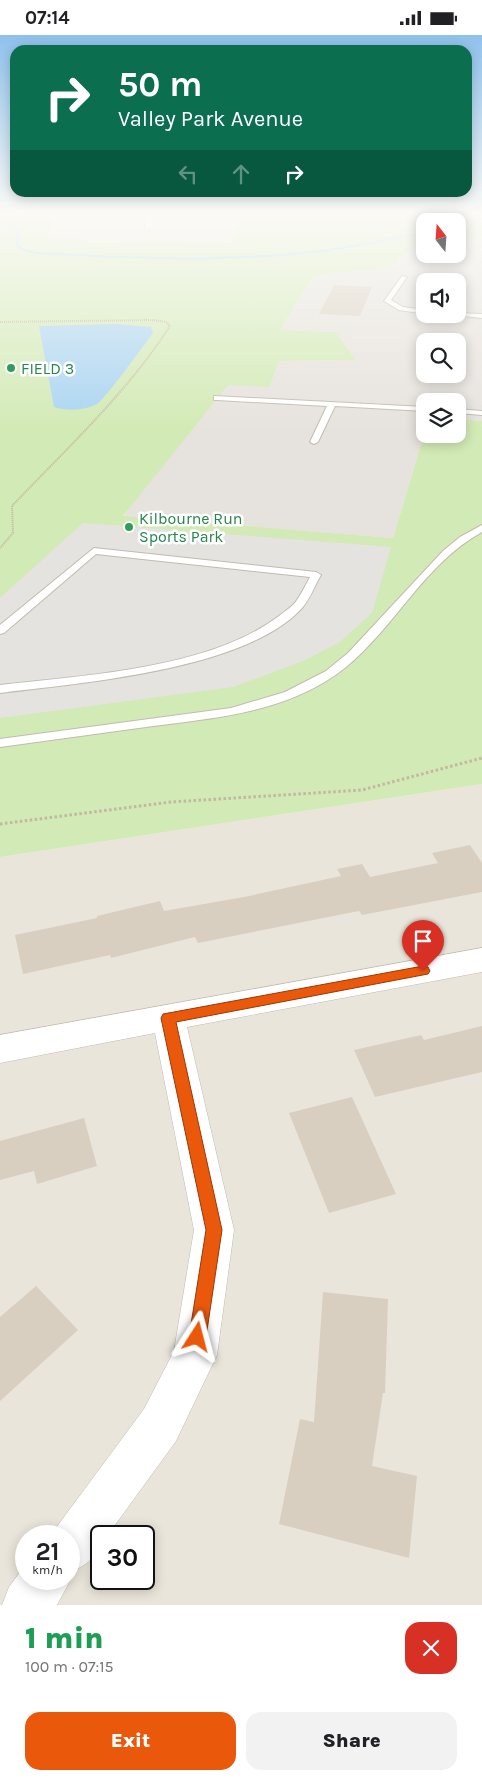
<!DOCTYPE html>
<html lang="en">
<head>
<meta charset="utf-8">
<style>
  :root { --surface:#fff; --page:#f2f2f2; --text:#202124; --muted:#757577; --accent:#ea580c }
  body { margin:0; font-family:Karla,sans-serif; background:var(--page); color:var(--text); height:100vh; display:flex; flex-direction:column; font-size:19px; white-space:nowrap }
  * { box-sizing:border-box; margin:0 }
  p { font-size:16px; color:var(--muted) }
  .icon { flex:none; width:28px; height:28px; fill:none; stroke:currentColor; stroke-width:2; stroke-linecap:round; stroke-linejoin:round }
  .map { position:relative; height:1570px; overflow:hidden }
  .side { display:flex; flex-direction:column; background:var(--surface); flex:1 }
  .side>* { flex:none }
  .hud { position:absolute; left:10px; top:10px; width:462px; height:152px; border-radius:15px; box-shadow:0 2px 12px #0003; background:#0b6e4f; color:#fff; overflow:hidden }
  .needle { width:32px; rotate:343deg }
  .tools { position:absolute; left:416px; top:178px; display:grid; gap:10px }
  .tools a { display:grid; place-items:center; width:50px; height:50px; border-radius:10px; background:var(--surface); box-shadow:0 2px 12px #0003; font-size:25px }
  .speed { position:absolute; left:15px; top:1490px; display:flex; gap:10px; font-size:25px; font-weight:700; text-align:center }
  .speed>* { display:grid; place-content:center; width:65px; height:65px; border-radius:50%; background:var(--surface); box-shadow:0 2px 12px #0003; line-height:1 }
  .speed small { font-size:12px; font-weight:400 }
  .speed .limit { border:2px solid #111; border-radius:8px; background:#fff; color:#111 }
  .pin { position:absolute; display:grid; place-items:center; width:42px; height:42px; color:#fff; margin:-51px -21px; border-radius:50% 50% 50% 0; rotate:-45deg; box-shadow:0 0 5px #0007 }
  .pin .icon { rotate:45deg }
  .me { position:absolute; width:55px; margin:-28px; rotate:9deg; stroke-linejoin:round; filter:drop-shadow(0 0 4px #0008) }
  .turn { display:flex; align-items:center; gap:18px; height:105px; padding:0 25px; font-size:22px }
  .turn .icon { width:65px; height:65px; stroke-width:2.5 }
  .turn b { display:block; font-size:35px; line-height:42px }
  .lanes { display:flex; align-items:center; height:48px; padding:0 25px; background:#0003; justify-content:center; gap:25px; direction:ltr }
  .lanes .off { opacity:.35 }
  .round { display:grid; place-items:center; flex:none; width:52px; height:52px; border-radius:15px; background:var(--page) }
  .summary { display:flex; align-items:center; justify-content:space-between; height:85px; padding:0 25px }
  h1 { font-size:30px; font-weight:800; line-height:38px; color:#1e9e55 }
  .button { display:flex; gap:10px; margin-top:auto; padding:10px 25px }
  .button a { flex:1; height:58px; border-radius:15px; background:var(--accent); color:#fff; font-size:20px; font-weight:800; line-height:58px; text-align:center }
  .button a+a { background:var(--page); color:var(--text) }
  .status { display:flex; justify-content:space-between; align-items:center; height:35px; padding:0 25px; background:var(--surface); direction:ltr }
  .status svg { height:14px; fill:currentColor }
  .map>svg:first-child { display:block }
  .residential { fill:#eae5da; fill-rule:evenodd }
  .industrial { fill:#e6e2dd; fill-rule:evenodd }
  .green { fill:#d2eab5 }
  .parking { fill:#e5e3e0 }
  .water { fill:#a9d4f2 }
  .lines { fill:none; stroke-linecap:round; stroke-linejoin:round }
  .stream { fill:#a9d4f2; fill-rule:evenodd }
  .building { fill:#d8cfc1 }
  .service-casing { stroke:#c2bbae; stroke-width:2 }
  .minor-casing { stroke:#c2bbae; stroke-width:1 }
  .path-far1 { stroke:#c4b79f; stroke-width:2; stroke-dasharray:1 1; stroke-linecap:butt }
  .path { stroke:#c4b79f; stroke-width:3; stroke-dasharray:2.5 2.5; stroke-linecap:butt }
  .service { fill:#fff; fill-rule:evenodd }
  .minor { fill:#fff; fill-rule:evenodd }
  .route { fill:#ea580c; stroke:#983908 }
  .leisure-dot { fill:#2e9e5b; stroke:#fff; stroke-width:2 }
  .labels { text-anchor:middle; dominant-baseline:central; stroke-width:5; stroke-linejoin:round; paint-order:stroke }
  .far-leisure-label { font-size:16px; fill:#27864d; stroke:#fff; text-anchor:start }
</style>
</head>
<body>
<div class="status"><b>07:14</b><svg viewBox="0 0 49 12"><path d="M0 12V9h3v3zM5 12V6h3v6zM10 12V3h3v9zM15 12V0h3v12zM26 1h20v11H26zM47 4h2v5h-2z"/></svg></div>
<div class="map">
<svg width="482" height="1570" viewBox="0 0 482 1570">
  <rect width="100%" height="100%" fill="#f6f3ec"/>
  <!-- residential -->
  <g class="residential">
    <polygon points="54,177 236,177 239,182 234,204 226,209 56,208 46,204"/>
    <path d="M 482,749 L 482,1570 L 0,1570 L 0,822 ZM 26,1501 L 69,1501 L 69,1544 L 26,1544 ZM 101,1501 L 144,1501 L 144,1544 L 101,1544 Z"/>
  </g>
  <!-- industrial -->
  <path class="industrial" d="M 482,202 L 482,386 L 458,384 L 458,366 L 425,366 L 425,396 L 393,503 L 123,482 L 213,349 L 279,326 L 356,325 L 336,297 L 280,295 L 313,242 L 331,237 L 385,233 L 395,229 L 409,215 L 421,211 L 425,211 L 425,219 L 458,219 L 458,206 ZM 425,246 L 458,246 L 458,279 L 425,279 ZM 425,306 L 458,306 L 458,339 L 425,339 Z"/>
  <!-- green -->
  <path class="green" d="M 0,177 L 54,177 L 47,204 L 226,209 L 234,204 L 239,182 L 236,177 L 482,177 L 482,202 L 458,206 L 458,186 L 425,186 L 425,211 C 403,214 402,229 384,233 C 361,237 337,235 313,242 L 280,295 L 336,297 L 356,325 L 279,326 L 269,352 L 228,350 L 123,481 L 393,503 L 425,396 L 425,399 L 458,399 L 458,384 L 482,386 L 482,749 L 0,822 Z"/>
  <!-- parking -->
  <polygon class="parking" points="83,488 391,512 372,578 340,607 303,626 233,652 0,683 0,563"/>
  <!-- water -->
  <path class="water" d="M 116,289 L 151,292 L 153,298 C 143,311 106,363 97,369 C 84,376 67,376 54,372 L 39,291 Z"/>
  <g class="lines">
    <!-- stream -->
    <g class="stream">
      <polygon points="482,182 482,184 458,190 458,188"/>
      <path d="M 0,187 L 15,189 L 20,193 L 19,210 L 24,214 L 37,217 C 122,222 208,225 293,218 C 337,214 381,205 425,197 L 425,199 C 381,207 337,216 293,220 C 208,228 122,224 37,219 L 22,216 L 15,210 L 17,194 L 13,191 L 0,189 Z"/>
    </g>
  </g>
  <!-- building -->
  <g class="building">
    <polygon points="334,250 372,252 360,281 319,279"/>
    <polygon points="470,810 482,828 482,857 362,880 359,876 198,908 195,902 111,923 110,920 23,939 15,900 97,883 97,881 160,866 164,876 244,862 341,841 337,834 362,829 370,842 438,828 432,818"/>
    <polygon points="482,991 482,1037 375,1062 354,1015 421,1000 424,1005"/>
    <polygon points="352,1062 396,1159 329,1178 289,1078"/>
    <polygon points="84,1083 97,1131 37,1149 34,1136 0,1145 0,1106"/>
    <polygon points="36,1251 78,1295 0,1366 0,1282"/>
    <polygon points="323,1257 388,1264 385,1358 383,1358 372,1431 417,1441 409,1523 279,1489 300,1384 314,1387"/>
  </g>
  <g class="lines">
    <defs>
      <g id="service">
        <polygon points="402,241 407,242 391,265 403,272 425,275 426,279 399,275 384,266"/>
        <polygon points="458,278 482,279 482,283 444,279"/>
        <polygon points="214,361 425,372 425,376 335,371 318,407 314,409 310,407 327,371 217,365 214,365"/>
        <polygon points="458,374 482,376 482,380 458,378"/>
        <path d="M 482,490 L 482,497 C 425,528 395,592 346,632 C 289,678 215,683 146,692 C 97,699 49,705 0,712 L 0,704 L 231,673 L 285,657 L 326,636 L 348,618 L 443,516 L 460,502 Z"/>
        <path d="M 94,513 L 316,537 L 321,540 C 315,550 310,564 302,573 C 246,635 81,648 0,658 L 0,650 C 86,640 209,634 279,581 C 284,577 290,573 294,569 C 300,562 305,551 310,542 L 96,519 L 4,598 L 0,599 L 0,590 Z"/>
      </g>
      <g id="minor">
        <polygon points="144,177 154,177 153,193 145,193"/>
        <path d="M 482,913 L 482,937 L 187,992 L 234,1195 L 217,1320 L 176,1406 L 107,1501 L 101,1501 C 101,1520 85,1532 69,1537 L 69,1501 L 50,1501 L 144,1374 L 174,1316 L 194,1195 L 155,998 L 0,1028 L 0,1000 Z"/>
        <polygon points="26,1529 26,1544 69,1544 69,1539 71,1544 57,1570 2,1570 9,1552"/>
      </g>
    </defs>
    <!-- service casing -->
    <use href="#service" class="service-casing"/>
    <!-- minor casing -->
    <use href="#minor" class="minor-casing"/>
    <!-- path-far1 -->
    <path class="path-far1" d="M 0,287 L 153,285 L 166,287 L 170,291 C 126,359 67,413 12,471 L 13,498 L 0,513"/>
    <!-- path -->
    <polyline class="path" points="0,789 171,767 362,755 482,723"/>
    <!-- service -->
    <use href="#service" class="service"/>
    <!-- minor -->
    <use href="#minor" class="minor"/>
  </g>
  <!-- sky -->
  <linearGradient id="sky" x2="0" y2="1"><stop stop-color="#8fc1ec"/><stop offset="0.45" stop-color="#fbfaf6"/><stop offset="1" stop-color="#fbfaf6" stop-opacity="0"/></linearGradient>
  <rect width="482" height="397" fill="url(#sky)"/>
  <!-- route -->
  <polygon class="route" points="423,931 428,932 430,936 428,939 176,987 222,1195 206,1302 204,1308 197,1311 191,1308 189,1302 206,1195 161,983 163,979"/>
  <!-- markers -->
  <g class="leisure-dot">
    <circle cx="11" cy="333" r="5"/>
    <circle cx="129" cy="492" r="5"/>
  </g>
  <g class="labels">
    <!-- far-leisure labels -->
    <g class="far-leisure-label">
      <text x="21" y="333">FIELD 3</text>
      <text x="139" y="483">Kilbourne Run<tspan x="139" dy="18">Sports Park</tspan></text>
    </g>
  </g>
</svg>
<div class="tools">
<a><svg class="needle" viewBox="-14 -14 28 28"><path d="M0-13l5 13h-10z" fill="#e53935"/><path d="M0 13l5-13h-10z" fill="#757577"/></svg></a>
<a><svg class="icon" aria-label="sound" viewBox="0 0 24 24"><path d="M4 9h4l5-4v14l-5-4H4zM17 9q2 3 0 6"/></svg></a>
<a><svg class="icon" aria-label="search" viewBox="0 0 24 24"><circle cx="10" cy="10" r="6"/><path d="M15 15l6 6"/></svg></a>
<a><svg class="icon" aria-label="layers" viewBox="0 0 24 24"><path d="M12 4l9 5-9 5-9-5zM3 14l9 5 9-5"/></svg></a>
</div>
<div class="speed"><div>21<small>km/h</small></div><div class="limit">30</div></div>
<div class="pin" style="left:423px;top:936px;background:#d93025"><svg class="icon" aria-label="arrive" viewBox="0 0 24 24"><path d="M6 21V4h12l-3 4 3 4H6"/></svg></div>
<svg class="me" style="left:197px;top:1302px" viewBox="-20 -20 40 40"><path d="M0-17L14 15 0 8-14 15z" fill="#ea580c" stroke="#fff" stroke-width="4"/></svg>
<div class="hud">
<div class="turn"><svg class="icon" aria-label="right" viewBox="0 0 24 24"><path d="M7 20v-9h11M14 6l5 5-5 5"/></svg><div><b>50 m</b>Valley Park Avenue</div></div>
<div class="lanes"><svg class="icon off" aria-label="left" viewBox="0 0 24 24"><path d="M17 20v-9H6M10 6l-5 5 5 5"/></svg><svg class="icon off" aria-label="ahead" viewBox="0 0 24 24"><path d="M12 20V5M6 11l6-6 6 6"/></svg><svg class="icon" aria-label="right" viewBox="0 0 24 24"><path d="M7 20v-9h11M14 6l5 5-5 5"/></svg></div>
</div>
</div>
<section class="side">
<div class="summary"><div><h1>1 min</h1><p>100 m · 07:15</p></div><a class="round" style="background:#d93025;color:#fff"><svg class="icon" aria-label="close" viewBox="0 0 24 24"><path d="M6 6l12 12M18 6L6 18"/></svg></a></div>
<div class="button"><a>Exit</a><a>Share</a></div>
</section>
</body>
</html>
